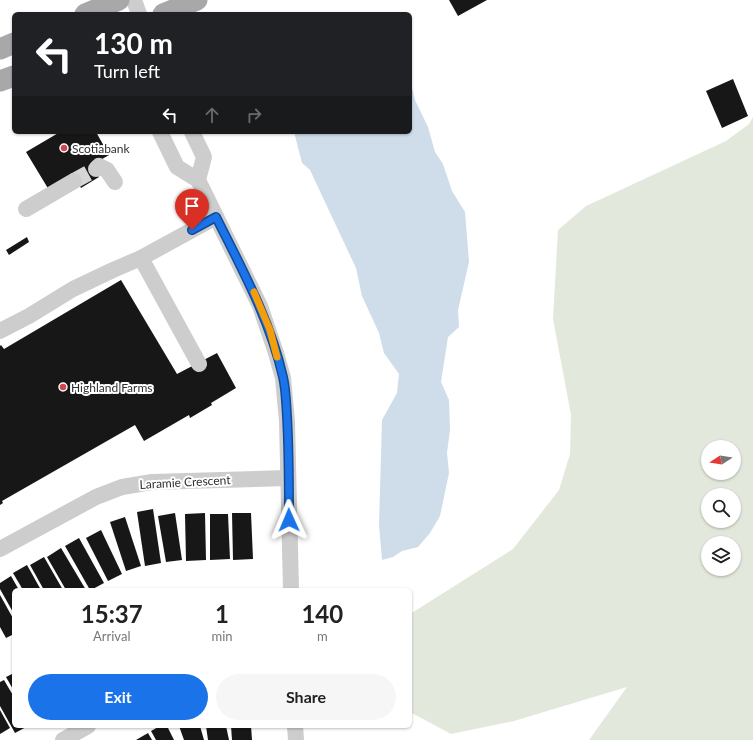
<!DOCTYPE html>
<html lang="en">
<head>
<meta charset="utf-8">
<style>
  :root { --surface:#fff; --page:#f6f6f6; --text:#222; --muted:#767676; --accent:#1a73e8 }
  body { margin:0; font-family:Lato,sans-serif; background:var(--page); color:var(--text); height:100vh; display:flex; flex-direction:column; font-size:15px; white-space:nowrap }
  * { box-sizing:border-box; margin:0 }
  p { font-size:13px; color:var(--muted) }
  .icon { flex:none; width:22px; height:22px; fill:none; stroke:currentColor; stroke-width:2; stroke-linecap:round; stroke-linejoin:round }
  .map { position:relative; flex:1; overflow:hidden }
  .sheet { position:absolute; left:12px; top:588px; width:400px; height:140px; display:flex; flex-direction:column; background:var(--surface); border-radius:6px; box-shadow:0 1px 3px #0004 }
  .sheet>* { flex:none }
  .guide { position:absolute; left:12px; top:12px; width:400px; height:122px; border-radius:6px; box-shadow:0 1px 3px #0004; background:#202124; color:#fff; overflow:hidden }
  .needle { width:26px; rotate:258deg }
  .controls { position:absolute; left:701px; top:440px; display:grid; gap:8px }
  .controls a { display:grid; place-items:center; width:40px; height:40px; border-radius:50%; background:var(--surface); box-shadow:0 1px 3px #0004; font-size:20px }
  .pin { position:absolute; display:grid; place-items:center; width:34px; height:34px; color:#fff; margin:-41px -17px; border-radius:50% 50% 50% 0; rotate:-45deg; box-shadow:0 0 4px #0007 }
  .pin .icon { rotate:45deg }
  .me { position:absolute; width:44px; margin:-22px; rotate:359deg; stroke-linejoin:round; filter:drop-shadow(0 0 3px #0008) }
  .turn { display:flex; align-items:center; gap:14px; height:84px; padding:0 16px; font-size:18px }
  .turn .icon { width:52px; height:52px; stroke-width:2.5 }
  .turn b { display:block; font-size:28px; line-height:34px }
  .lanes { display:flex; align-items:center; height:38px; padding:0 16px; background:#0003; justify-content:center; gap:20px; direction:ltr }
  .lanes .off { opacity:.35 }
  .eta { display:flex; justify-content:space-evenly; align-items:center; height:68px; text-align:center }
  .eta b { font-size:24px; font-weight:700; line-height:28px }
  .action { display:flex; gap:8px; margin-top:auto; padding:8px 16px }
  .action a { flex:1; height:46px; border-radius:24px; background:var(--accent); color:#fff; font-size:16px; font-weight:700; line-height:46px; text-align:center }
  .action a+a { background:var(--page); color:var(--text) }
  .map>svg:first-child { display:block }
  .green { fill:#e3e8dd; fill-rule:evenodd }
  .water { fill:#cedde9 }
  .building { fill:#171717 }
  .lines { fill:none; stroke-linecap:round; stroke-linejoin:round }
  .minor-tunnel { stroke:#d6d6d6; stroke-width:16; stroke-dasharray:16 8; stroke-linecap:butt }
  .minor { stroke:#cdcdcd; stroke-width:16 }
  .major { stroke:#a8a8a8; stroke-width:21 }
  .route-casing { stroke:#114b97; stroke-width:10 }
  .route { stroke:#1a73e8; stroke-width:7 }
  .slow { stroke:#f59e0b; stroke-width:7 }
  .poi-dot { fill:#d2474b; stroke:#fff; stroke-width:1.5 }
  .labels { text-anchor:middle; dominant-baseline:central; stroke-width:4; stroke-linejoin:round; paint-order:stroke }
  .poi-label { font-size:12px; fill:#303030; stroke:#fff; text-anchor:start }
  .street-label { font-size:12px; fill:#303030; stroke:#fff }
</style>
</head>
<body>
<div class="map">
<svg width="753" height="740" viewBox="0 0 753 740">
  <rect width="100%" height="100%" fill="#fff"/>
  <!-- green -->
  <path class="green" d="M 753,117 L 753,740 L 589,740 L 627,687 L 514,721 L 451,734 L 410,712 L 410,614 L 513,549 L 559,490 L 570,454 L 571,415 L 553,319 L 558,230 L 586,206 L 726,141 L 749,124 ZM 708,447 L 734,447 L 734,473 L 708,473 ZM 708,495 L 734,495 L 734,521 L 708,521 ZM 708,543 L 734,543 L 734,569 L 708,569 Z"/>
  <!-- water -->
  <polygon class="water" points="410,80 415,100 428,127 435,152 443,164 452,191 465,212 469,262 458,310 459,327 448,337 441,382 449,400 450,430 447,453 449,473 440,516 430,533 418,547 402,551 393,557 382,560 379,525 382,420 397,393 399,374 384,353 379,333 362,296 356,268 310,170 302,163 294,132 410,132"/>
  <!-- building -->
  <g class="building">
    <polygon points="449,0 487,0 458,16"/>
    <polygon points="733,79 748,116 722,128 706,91"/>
    <polygon points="60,132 96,132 109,155 92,165 99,177 81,188 74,176 49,190 26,152"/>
    <polygon points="27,237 29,242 9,255 6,250"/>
    <polygon points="121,280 177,374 217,353 236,388 211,403 212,405 190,418 189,415 144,441 135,425 2,501 3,503 0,505 0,346 1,345 4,349"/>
    <polygon points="153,509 161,563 145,566 137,512"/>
    <polygon points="175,513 182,560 166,562 158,516"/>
    <polygon points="205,513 206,560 186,561 185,514"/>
    <polygon points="232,513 251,513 253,559 233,560"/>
    <polygon points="210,514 228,514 230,559 210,560"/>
    <polygon points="125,517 141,566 126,571 110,522"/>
    <polygon points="101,530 122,574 108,581 86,538"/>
    <polygon points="79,538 104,583 91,590 90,590 65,546"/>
    <polygon points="61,548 86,590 66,590 47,557"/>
    <polygon points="44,557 63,590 44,590 30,565"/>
    <polygon points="27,565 41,590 23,590 13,573"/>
    <polygon points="11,576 19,590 14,590 14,614 0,589 0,583"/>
    <polygon points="0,595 14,620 14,634 6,638 0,627"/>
    <polygon points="14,673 14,691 6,677"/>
    <polygon points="4,680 14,697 14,726 28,726 15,733 0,706 0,682"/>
    <polygon points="0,710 10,728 0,734"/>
    <polygon points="160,726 167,726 174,740 156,740 151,731"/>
    <polygon points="179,726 200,726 204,740 184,740"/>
    <polygon points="206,726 226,726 229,740 208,740"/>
    <polygon points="231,726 251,726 252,740 232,740"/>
    <polygon points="148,733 152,740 136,740"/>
  </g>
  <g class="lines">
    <!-- minor-tunnel -->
    <polyline class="minor-tunnel" points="74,181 96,169"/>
    <!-- minor -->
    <g class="minor">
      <polyline points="134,0 139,14"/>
      <polyline points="160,132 177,167 198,180 260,306 276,353 283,378 287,421 291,590"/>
      <polyline points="192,132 204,157 198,180"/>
      <polyline points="96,169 99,166 107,170 115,182"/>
      <polyline points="26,209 74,181"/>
      <polyline points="141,258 199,364"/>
      <polyline points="0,331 29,316 73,289 113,270 141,258 216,217"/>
      <polyline points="0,549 96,497 122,487 152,482 288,478"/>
      <polyline points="295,726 296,740"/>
      <polyline points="63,740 88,726"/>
    </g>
    <!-- major -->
    <g class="major">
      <polyline points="85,14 119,0"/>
      <polyline points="163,14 197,0"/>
      <polyline points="0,49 14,43"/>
      <polyline points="0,81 14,76"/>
    </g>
  </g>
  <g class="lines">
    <defs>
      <path id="route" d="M 192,230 L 216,217 C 242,269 270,320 283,377 C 286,390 286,403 287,416 C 289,451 289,485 289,520"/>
    </defs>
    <!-- route casing -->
    <use href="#route" class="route-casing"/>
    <!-- route -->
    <use href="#route" class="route"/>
    <!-- slow -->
    <polyline class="slow" points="254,292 270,330 277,357"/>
  </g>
  <!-- markers -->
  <g class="poi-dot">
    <circle cx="64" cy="148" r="4"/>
    <circle cx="63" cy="387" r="4"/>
  </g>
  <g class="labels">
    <!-- poi labels -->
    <g class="poi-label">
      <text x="72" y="148">Scotiabank</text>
      <text x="71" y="387">Highland Farms</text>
    </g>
    <!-- street labels -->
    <g class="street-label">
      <text transform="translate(185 482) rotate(-3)">Laramie Crescent</text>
    </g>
  </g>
</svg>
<div class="controls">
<a><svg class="needle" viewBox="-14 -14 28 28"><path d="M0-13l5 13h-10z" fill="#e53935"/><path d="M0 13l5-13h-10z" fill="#767676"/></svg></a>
<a><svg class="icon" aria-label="search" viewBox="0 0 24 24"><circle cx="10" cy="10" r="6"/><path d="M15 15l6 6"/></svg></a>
<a><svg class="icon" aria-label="layers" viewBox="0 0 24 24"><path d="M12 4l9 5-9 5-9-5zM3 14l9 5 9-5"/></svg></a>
</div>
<div class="pin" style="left:192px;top:230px;background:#d93025"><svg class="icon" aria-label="arrive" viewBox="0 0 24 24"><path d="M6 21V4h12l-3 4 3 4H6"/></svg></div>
<svg class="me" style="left:289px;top:520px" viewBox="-20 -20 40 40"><path d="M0-17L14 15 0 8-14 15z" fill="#1a73e8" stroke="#fff" stroke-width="4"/></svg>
<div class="guide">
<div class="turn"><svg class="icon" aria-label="left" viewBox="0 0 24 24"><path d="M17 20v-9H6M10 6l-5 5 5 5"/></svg><div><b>130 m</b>Turn left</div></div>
<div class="lanes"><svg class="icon" aria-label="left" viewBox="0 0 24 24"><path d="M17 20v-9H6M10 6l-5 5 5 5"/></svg><svg class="icon off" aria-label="ahead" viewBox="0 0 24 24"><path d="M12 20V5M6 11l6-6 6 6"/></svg><svg class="icon off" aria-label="right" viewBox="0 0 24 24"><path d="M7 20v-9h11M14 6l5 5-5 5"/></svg></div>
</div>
<section class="sheet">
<div class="eta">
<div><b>15:37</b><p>Arrival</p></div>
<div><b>1</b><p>min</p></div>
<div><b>140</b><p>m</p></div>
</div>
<div class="action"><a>Exit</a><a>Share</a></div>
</section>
</div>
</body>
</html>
